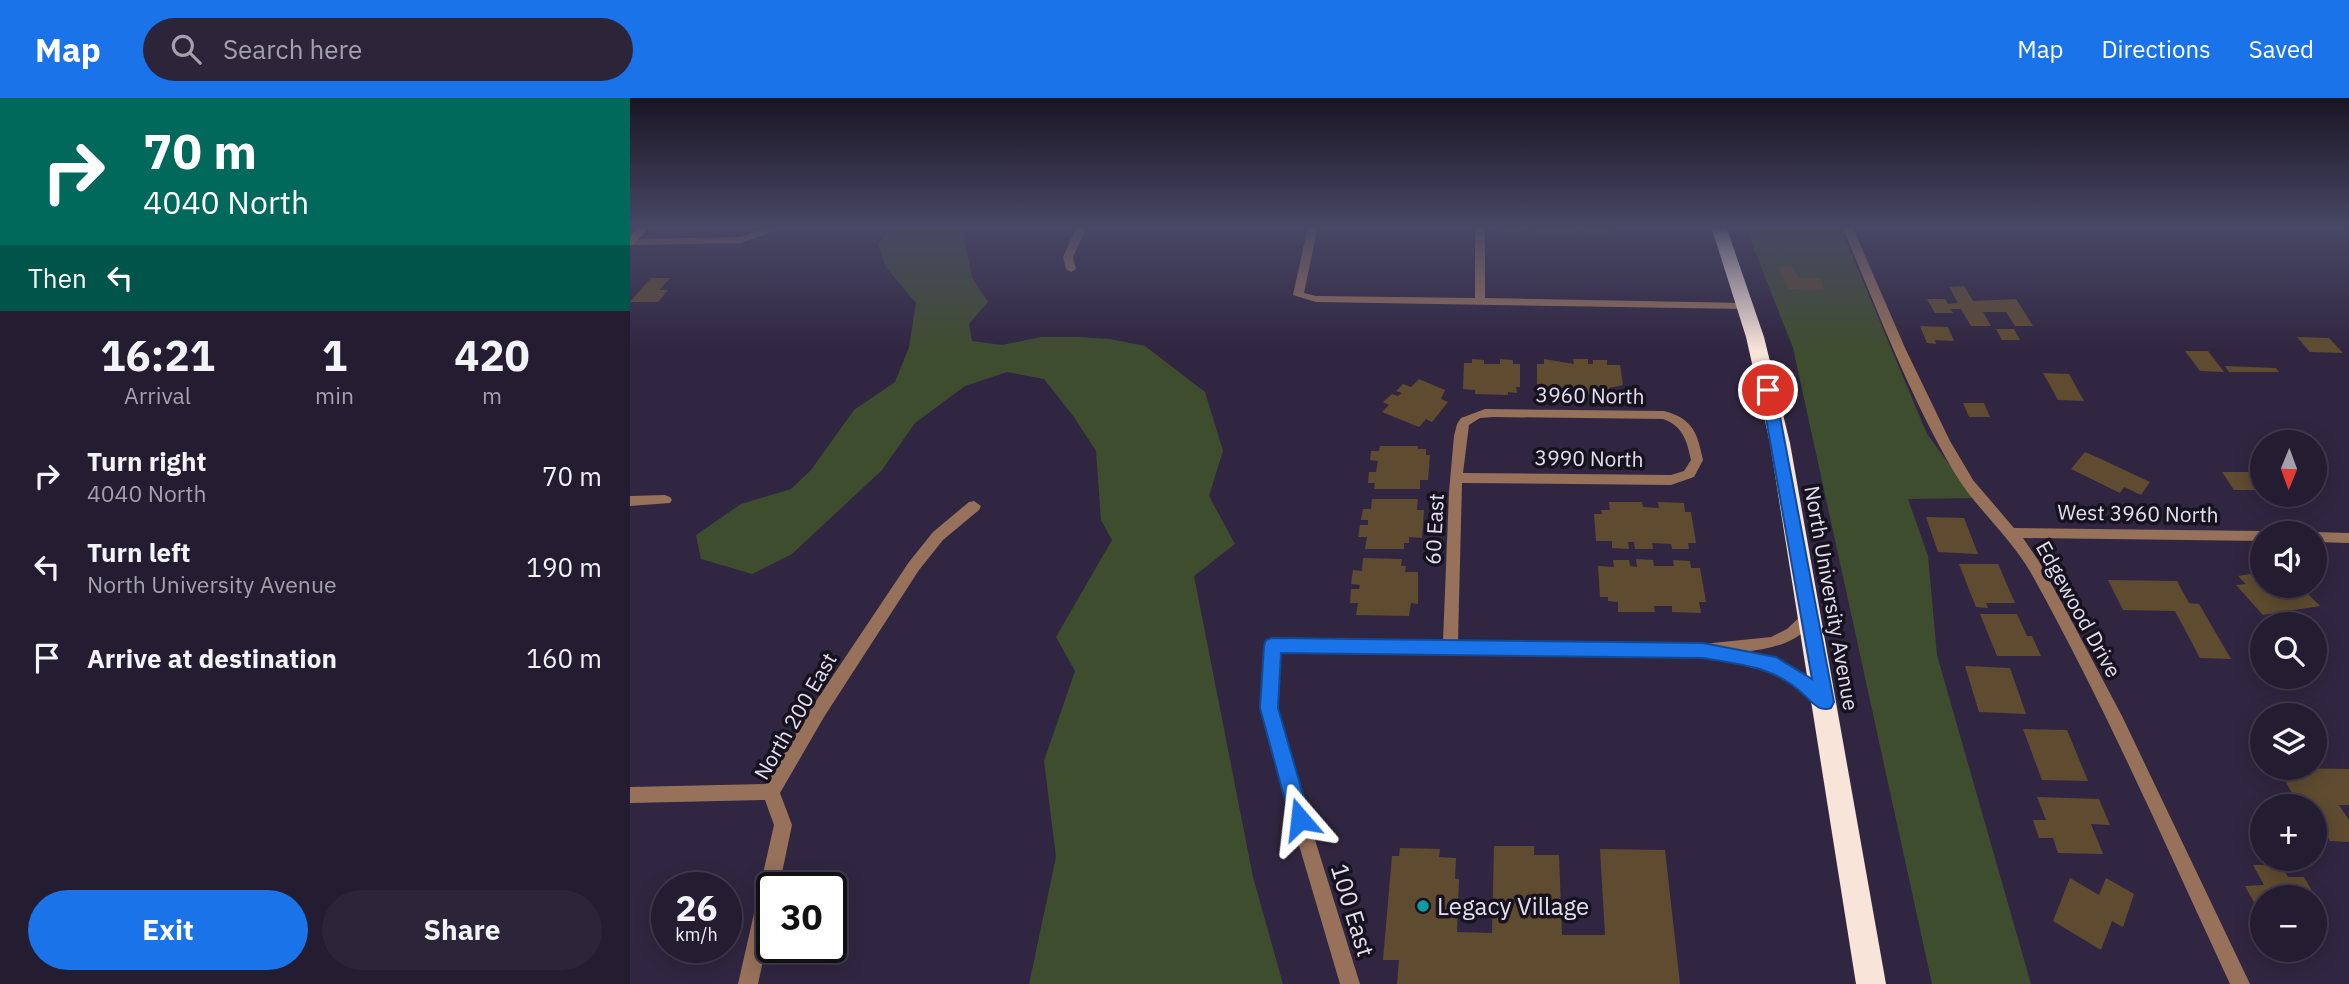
<!DOCTYPE html>
<html lang="en">
<head>
<meta charset="utf-8">
<style>
  :root { --surface:#241c31; --page:#2c2539; --text:#f1f3f6; --muted:#a3a1ab; --line:#413a4d; --accent:#1a73e8 }
  body { margin:0; font-family:"IBM Plex Sans",sans-serif; background:var(--page); color:var(--text); height:100vh; display:flex; flex-direction:column; font-size:26px; white-space:nowrap }
  * { box-sizing:border-box; margin:0 }
  p { font-size:23px; color:var(--muted) }
  .icon { flex:none; width:38px; height:38px; fill:none; stroke:currentColor; stroke-width:2; stroke-linecap:round; stroke-linejoin:round }
  .map { position:relative; flex:1; overflow:hidden }
  .panel { display:flex; flex-direction:column; background:var(--surface); width:630px }
  .panel>* { flex:none }
  .guide { background:#00695c; color:#fff; overflow:hidden }
  .needle { width:46px; rotate:181deg }
  .tools { position:absolute; left:1620px; top:332px; display:grid; gap:14px }
  .tools a { display:grid; place-items:center; width:77px; height:77px; border-radius:50%; background:var(--surface); box-shadow:0 4px 18px #0003,0 0 0 2px var(--line); font-size:35px }
  .speed { position:absolute; left:21px; top:774px; display:flex; gap:14px; font-size:35px; font-weight:700; text-align:center }
  .speed>* { display:grid; place-content:center; width:91px; height:91px; border-radius:50%; background:var(--surface); box-shadow:0 4px 18px #0003,0 0 0 2px var(--line); line-height:1 }
  .speed small { font-size:18px; font-weight:400 }
  .speed .limit { border:4px solid #111; border-radius:10px; background:#fff; color:#111 }
  .pin { position:absolute; display:grid; place-items:center; width:60px; height:60px; color:#fff; margin:-30px; border:4px solid #fff; border-radius:50%; box-shadow:0 2px 7px #0007 }
  .me { position:absolute; width:77px; margin:-38px; rotate:343deg; stroke-linejoin:round; filter:drop-shadow(0 0 5px #0008) }
  .turn { display:flex; align-items:center; gap:24px; height:147px; padding:0 28px; font-size:32px }
  .turn .icon { width:91px; height:91px; stroke-width:2.5 }
  .turn b { display:block; font-size:49px; line-height:60px }
  .then { display:flex; align-items:center; height:66px; padding:0 28px; background:#0003; gap:14px; font-size:26px }
  .eta { display:flex; justify-content:space-evenly; align-items:center; height:119px; text-align:center }
  .eta b { font-size:42px; font-weight:800; line-height:49px }
  .primary-button { display:flex; gap:14px; margin-top:auto; padding:14px 28px }
  .primary-button a { flex:1; height:80px; border-radius:42px; background:var(--accent); color:#fff; font-size:28px; font-weight:800; line-height:80px; text-align:center }
  .primary-button a+a { background:var(--page); color:var(--text) }
  ul { padding:0; list-style:none }
  li { display:flex; align-items:center; gap:21px; height:91px; padding:0 28px }
  li div { flex:1 }
  li b { display:block; font-size:26px }
  li em { font-style:normal }
  header { display:flex; align-items:center; gap:42px; box-sizing:border-box; height:98px; padding:0 35px; background:var(--accent); color:#fff }
  header strong { font-size:33px }
  nav { display:flex; gap:38px; margin-inline-start:auto; font-size:24px }
  .search { width:490px; height:63px; background:var(--page); display:flex; align-items:center; gap:18px; box-sizing:border-box; padding:0 24px; border-radius:38px; color:var(--muted); font-size:26px }
  main { display:flex; flex:1; min-height:0 }
  .map>svg:first-child { display:block }
  .green { fill:#3f4d2f }
  .building { fill:#5f4c30 }
  .lines { fill:none; stroke-linecap:round; stroke-linejoin:round }
  .street { fill:#97715a; fill-rule:evenodd }
  .secondary { fill:#d49772; fill-rule:evenodd }
  .highway { fill:#f8e4d9; fill-rule:evenodd }
  .route { fill:#1a73e8; stroke:#114b97; stroke-width:2 }
  .culture-dot { fill:#0f9aa8; stroke:#16121e; stroke-width:2.5 }
  .labels { text-anchor:middle; dominant-baseline:central; stroke-width:7; stroke-linejoin:round; paint-order:stroke }
  .street-label { font-size:21px; fill:#e4def0; stroke:#16121e }
  .near-poi-label { font-size:24px; fill:#e4def0; stroke:#16121e; text-anchor:start }
  .near-street-label { font-size:24px; fill:#e4def0; stroke:#16121e }
</style>
</head>
<body>
<header>
<strong>Map</strong>
<div class="search"><svg class="icon" aria-label="search" viewBox="0 0 24 24"><circle cx="10" cy="10" r="6"/><path d="M15 15l6 6"/></svg>Search here</div>
<nav><a>Map</a><a>Directions</a><a>Saved</a></nav>
</header>
<main>
<section class="panel">
<div class="guide">
<div class="turn"><svg class="icon" aria-label="right" viewBox="0 0 24 24"><path d="M7 20v-9h11M14 6l5 5-5 5"/></svg><div><b>70 m</b>4040 North</div></div>
<div class="then">Then<svg class="icon" aria-label="left" viewBox="0 0 24 24"><path d="M17 20v-9H6M10 6l-5 5 5 5"/></svg></div>
</div>
<div class="eta">
<div><b>16:21</b><p>Arrival</p></div>
<div><b>1</b><p>min</p></div>
<div><b>420</b><p>m</p></div>
</div>
<ul>
<li><svg class="icon" aria-label="right" viewBox="0 0 24 24"><path d="M7 20v-9h11M14 6l5 5-5 5"/></svg><div><b>Turn right</b><p>4040 North</p></div><em>70 m</em></li>
<li><svg class="icon" aria-label="left" viewBox="0 0 24 24"><path d="M17 20v-9H6M10 6l-5 5 5 5"/></svg><div><b>Turn left</b><p>North University Avenue</p></div><em>190 m</em></li>
<li><svg class="icon" aria-label="arrive" viewBox="0 0 24 24"><path d="M6 21V4h12l-3 4 3 4H6"/></svg><div><b>Arrive at destination</b></div><em>160 m</em></li>
</ul>
<div class="primary-button"><a>Exit</a><a>Share</a></div>
</section>
<div class="map">
<svg width="1719" height="886" viewBox="0 0 1719 886">
  <rect width="100%" height="100%" fill="#302641"/>
  <!-- green -->
  <g class="green">
    <polygon points="263,128 332,128 342,179 358,204 339,226 342,243 372,247 411,239 448,239 480,241 515,248 575,294 593,353 579,398 605,446 564,478 623,779 653,886 399,886 426,759 414,663 445,573 426,539 482,442 471,422 466,353 444,319 414,281 377,274 335,288 285,325 252,372 162,456 122,476 71,461 66,437 111,406 161,391 181,372 224,312 265,284 279,249 286,205 255,168 248,146"/>
    <polygon points="1115,128 1210,128 1297,336 1344,400 1278,401 1298,458 1307,557 1401,886 1302,886 1163,250"/>
  </g>
  <!-- building -->
  <g class="building">
    <polygon points="868,128 896,128 896,135 868,134"/>
    <rect x="903" y="128" width="43" height="7"/>
    <polygon points="951,128 980,128 981,135 952,135"/>
    <polygon points="1149,169 1162,169 1169,180 1191,180 1194,192 1158,191"/>
    <polygon points="21,180 40,180 29,192 38,192 28,204 0,204"/>
    <polygon points="1334,188 1343,203 1386,201 1403,228 1385,228 1376,214 1353,214 1361,228 1341,228 1331,211 1321,211 1323,215 1305,215 1297,201 1315,201 1318,206 1328,205 1319,189"/>
    <polygon points="1290,228 1318,229 1324,243 1305,242 1306,246 1297,245"/>
    <polygon points="1366,231 1384,231 1390,242 1372,242"/>
    <polygon points="1667,239 1699,240 1713,255 1680,254"/>
    <polygon points="1555,253 1578,253 1594,274 1570,273"/>
    <polygon points="842,261 854,262 854,266 870,266 870,261 883,262 883,266 890,266 890,289 886,289 887,295 878,294 878,297 845,296 845,292 833,291 834,265 842,265"/>
    <polygon points="914,261 944,266 943,261 958,261 958,266 963,266 963,262 977,262 977,267 990,267 993,287 979,290 979,297 950,296 950,292 935,292 936,296 912,296 912,289 907,289 907,266 914,266"/>
    <polygon points="1595,268 1646,270 1649,274 1599,274"/>
    <polygon points="1413,275 1439,276 1454,303 1428,302"/>
    <polygon points="789,281 815,292 811,301 818,304 802,324 796,321 789,329 752,314 759,307 753,304 762,296 768,298 772,295 766,293 773,286 781,289"/>
    <polygon points="1333,305 1354,305 1360,319 1339,319"/>
    <polygon points="750,348 788,348 788,351 796,351 796,357 800,357 798,382 790,382 790,391 744,391 745,385 738,385 739,374 746,374 748,363 740,362 741,353 749,353"/>
    <polygon points="1455,354 1473,362 1520,384 1511,397 1494,389 1490,395 1441,371"/>
    <polygon points="1592,374 1633,374 1633,392 1604,392"/>
    <polygon points="742,401 788,401 787,412 794,412 792,440 779,439 779,445 774,445 774,451 735,451 737,439 728,439 730,427 738,427 738,422 731,422 733,411 741,411"/>
    <polygon points="979,404 1012,404 1013,409 1029,410 1028,404 1054,405 1055,414 1061,414 1066,445 1058,445 1059,451 1042,451 1041,446 1022,445 1023,451 1005,451 1004,444 998,444 999,451 982,450 982,443 966,443 964,416 972,416 971,412 980,412"/>
    <polygon points="1296,419 1334,420 1348,456 1308,454"/>
    <polygon points="733,460 772,461 771,468 776,468 775,474 788,474 788,506 781,505 779,518 726,517 728,505 720,505 721,491 729,491 730,487 721,486 723,472 732,473"/>
    <polygon points="1006,461 1023,462 1024,468 1044,468 1043,462 1060,463 1061,470 1070,470 1076,504 1069,504 1071,515 1042,514 1042,508 1024,508 1025,514 988,514 988,504 978,503 978,499 970,499 968,468 984,469 983,462 999,462 1000,468 1007,469"/>
    <polygon points="1329,466 1368,466 1385,505 1356,505 1358,510 1346,509"/>
    <polygon points="1626,475 1633,482 1633,488 1685,488 1674,492 1690,508 1633,517 1606,487 1616,486 1608,478"/>
    <polygon points="1478,482 1547,483 1559,505 1569,506 1601,561 1570,560 1545,513 1493,512"/>
    <polygon points="1350,516 1387,516 1397,538 1402,538 1411,558 1367,558"/>
    <polygon points="1335,568 1380,570 1396,616 1349,614"/>
    <polygon points="1393,631 1437,632 1458,683 1412,682"/>
    <polygon points="1648,670 1719,671 1719,707 1709,707 1719,722 1719,744 1700,743 1685,719 1685,709 1679,709 1671,696 1662,695"/>
    <polygon points="1407,699 1469,701 1480,727 1461,726 1473,756 1428,755 1423,740 1409,740 1403,722 1416,722"/>
    <polygon points="864,748 904,748 904,757 929,757 932,837 975,837 970,751 1035,752 1050,886 767,886 769,862 753,862 762,758 769,758 770,750 810,751 809,759 826,760 825,781 829,781 827,834 862,835"/>
    <polygon points="1623,767 1651,767 1658,779 1674,779 1689,805 1685,805 1685,800 1633,800 1633,821 1615,788 1634,787"/>
    <polygon points="1440,780 1469,797 1476,780 1504,796 1493,829 1482,823 1471,852 1423,823"/>
  </g>
  <g class="lines">
    <!-- street -->
    <g class="street">
      <polygon points="142,128 158,128 111,145 0,147 0,141 110,139"/>
      <polygon points="447,128 457,128 443,159 446,171 441,174 436,171 433,159"/>
      <polygon points="678,128 688,128 674,195 686,198 845,200 845,128 855,128 855,200 1115,205 1120,208 1115,211 686,204 663,197"/>
      <path d="M 1212,128 L 1222,128 L 1276,252 L 1320,343 L 1343,382 L 1384,430 L 1633,433 L 1639,436 L 1633,436 L 1633,443 L 1393,440 L 1410,465 L 1438,516 L 1492,618 L 1620,886 L 1600,886 C 1536,748 1475,608 1401,475 C 1380,438 1346,411 1324,374 C 1279,297 1247,211 1212,128 Z"/>
      <path d="M 855,311 L 1034,313 C 1063,321 1067,334 1073,362 L 1064,379 L 1041,387 L 832,385 L 828,543 L 1073,546 L 1141,539 L 1157,531 L 1175,514 L 1180,512 L 1185,514 L 1187,518 C 1171,545 1142,551 1113,554 C 1143,560 1184,571 1199,601 L 1197,606 L 1191,608 L 1147,576 L 1075,558 L 649,553 L 647,610 L 656,649 L 730,886 L 710,886 L 640,649 L 631,610 L 634,547 L 637,543 L 642,541 L 813,543 L 819,394 L 824,338 L 827,326 L 831,320 ZM 863,319 L 1033,321 C 1053,328 1057,343 1061,362 L 1054,373 L 1041,377 L 833,375 L 839,327 L 850,320 Z"/>
      <polygon points="35,397 40,399 42,402 40,405 0,408 0,398"/>
      <polygon points="344,403 351,408 349,412 313,442 289,472 194,619 150,695 162,727 149,789 142,789 142,821 128,886 108,886 144,727 135,702 0,705 0,689 136,686 182,609 279,464 303,434 339,404"/>
      <polygon points="1685,434 1719,435 1719,445 1685,444 1685,436 1680,436"/>
    </g>
    <!-- secondary -->
    <polygon class="secondary" points="9,128 20,128 4,146 0,147 0,138"/>
    <!-- highway -->
    <polygon class="highway" points="1081,128 1096,128 1134,239 1160,345 1256,886 1226,886 1140,345 1116,239"/>
  </g>
  <!-- sky -->
  <linearGradient id="sky" x2="0" y2="1"><stop stop-color="#1a1524"/><stop offset="0.51" stop-color="#484765"/><stop offset="1" stop-color="#484765" stop-opacity="0"/></linearGradient>
  <rect width="1719" height="253" fill="url(#sky)"/>
  <!-- route -->
  <path class="route" d="M 1138,287 L 1145,292 L 1204,604 L 1201,610 C 1189,614 1183,605 1174,597 C 1144,568 1112,567 1073,560 L 651,555 L 648,610 L 680,721 L 677,728 L 670,730 L 662,728 L 630,610 L 634,548 L 636,542 L 642,540 L 1073,545 L 1146,559 L 1182,581 L 1131,292 Z"/>
  <!-- markers -->
  <circle class="culture-dot" cx="793" cy="808" r="7"/>
  <g class="labels">
    <!-- street labels -->
    <g class="street-label">
      <text transform="translate(960 297) rotate(1)">3960 North</text>
      <text transform="translate(959 360) rotate(1)">3990 North</text>
      <text transform="translate(1508 415) rotate(1)">West 3960 North</text>
      <text transform="translate(804 431) rotate(-87)">60 East</text>
      <text transform="translate(1202 500) rotate(80)">North University Avenue</text>
      <text transform="translate(1449 511) rotate(61)">Edgewood Drive</text>
      <text transform="translate(165 618) rotate(-60)">North 200 East</text>
    </g>
    <!-- near-poi labels -->
    <g class="near-poi-label">
      <text x="807" y="808">Legacy Village</text>
    </g>
    <!-- near-street labels -->
    <g class="near-street-label">
      <text transform="translate(723 812) rotate(73)">100 East</text>
    </g>
  </g>
</svg>
<div class="tools">
<a><svg class="needle" viewBox="-14 -14 28 28"><path d="M0-13l5 13h-10z" fill="#e53935"/><path d="M0 13l5-13h-10z" fill="#a3a1ab"/></svg></a>
<a><svg class="icon" aria-label="sound" viewBox="0 0 24 24"><path d="M4 9h4l5-4v14l-5-4H4zM17 9q2 3 0 6"/></svg></a>
<a><svg class="icon" aria-label="search" viewBox="0 0 24 24"><circle cx="10" cy="10" r="6"/><path d="M15 15l6 6"/></svg></a>
<a><svg class="icon" aria-label="layers" viewBox="0 0 24 24"><path d="M12 4l9 5-9 5-9-5zM3 14l9 5 9-5"/></svg></a>
<a>+</a>
<a>−</a>
</div>
<div class="speed"><div>26<small>km/h</small></div><div class="limit">30</div></div>
<div class="pin" style="left:1138px;top:292px;background:#d93025"><svg class="icon" aria-label="arrive" viewBox="0 0 24 24"><path d="M6 21V4h12l-3 4 3 4H6"/></svg></div>
<svg class="me" style="left:670px;top:721px" viewBox="-20 -20 40 40"><path d="M0-17L14 15 0 8-14 15z" fill="#1a73e8" stroke="#fff" stroke-width="4"/></svg>
</div>
</main>
</body>
</html>
